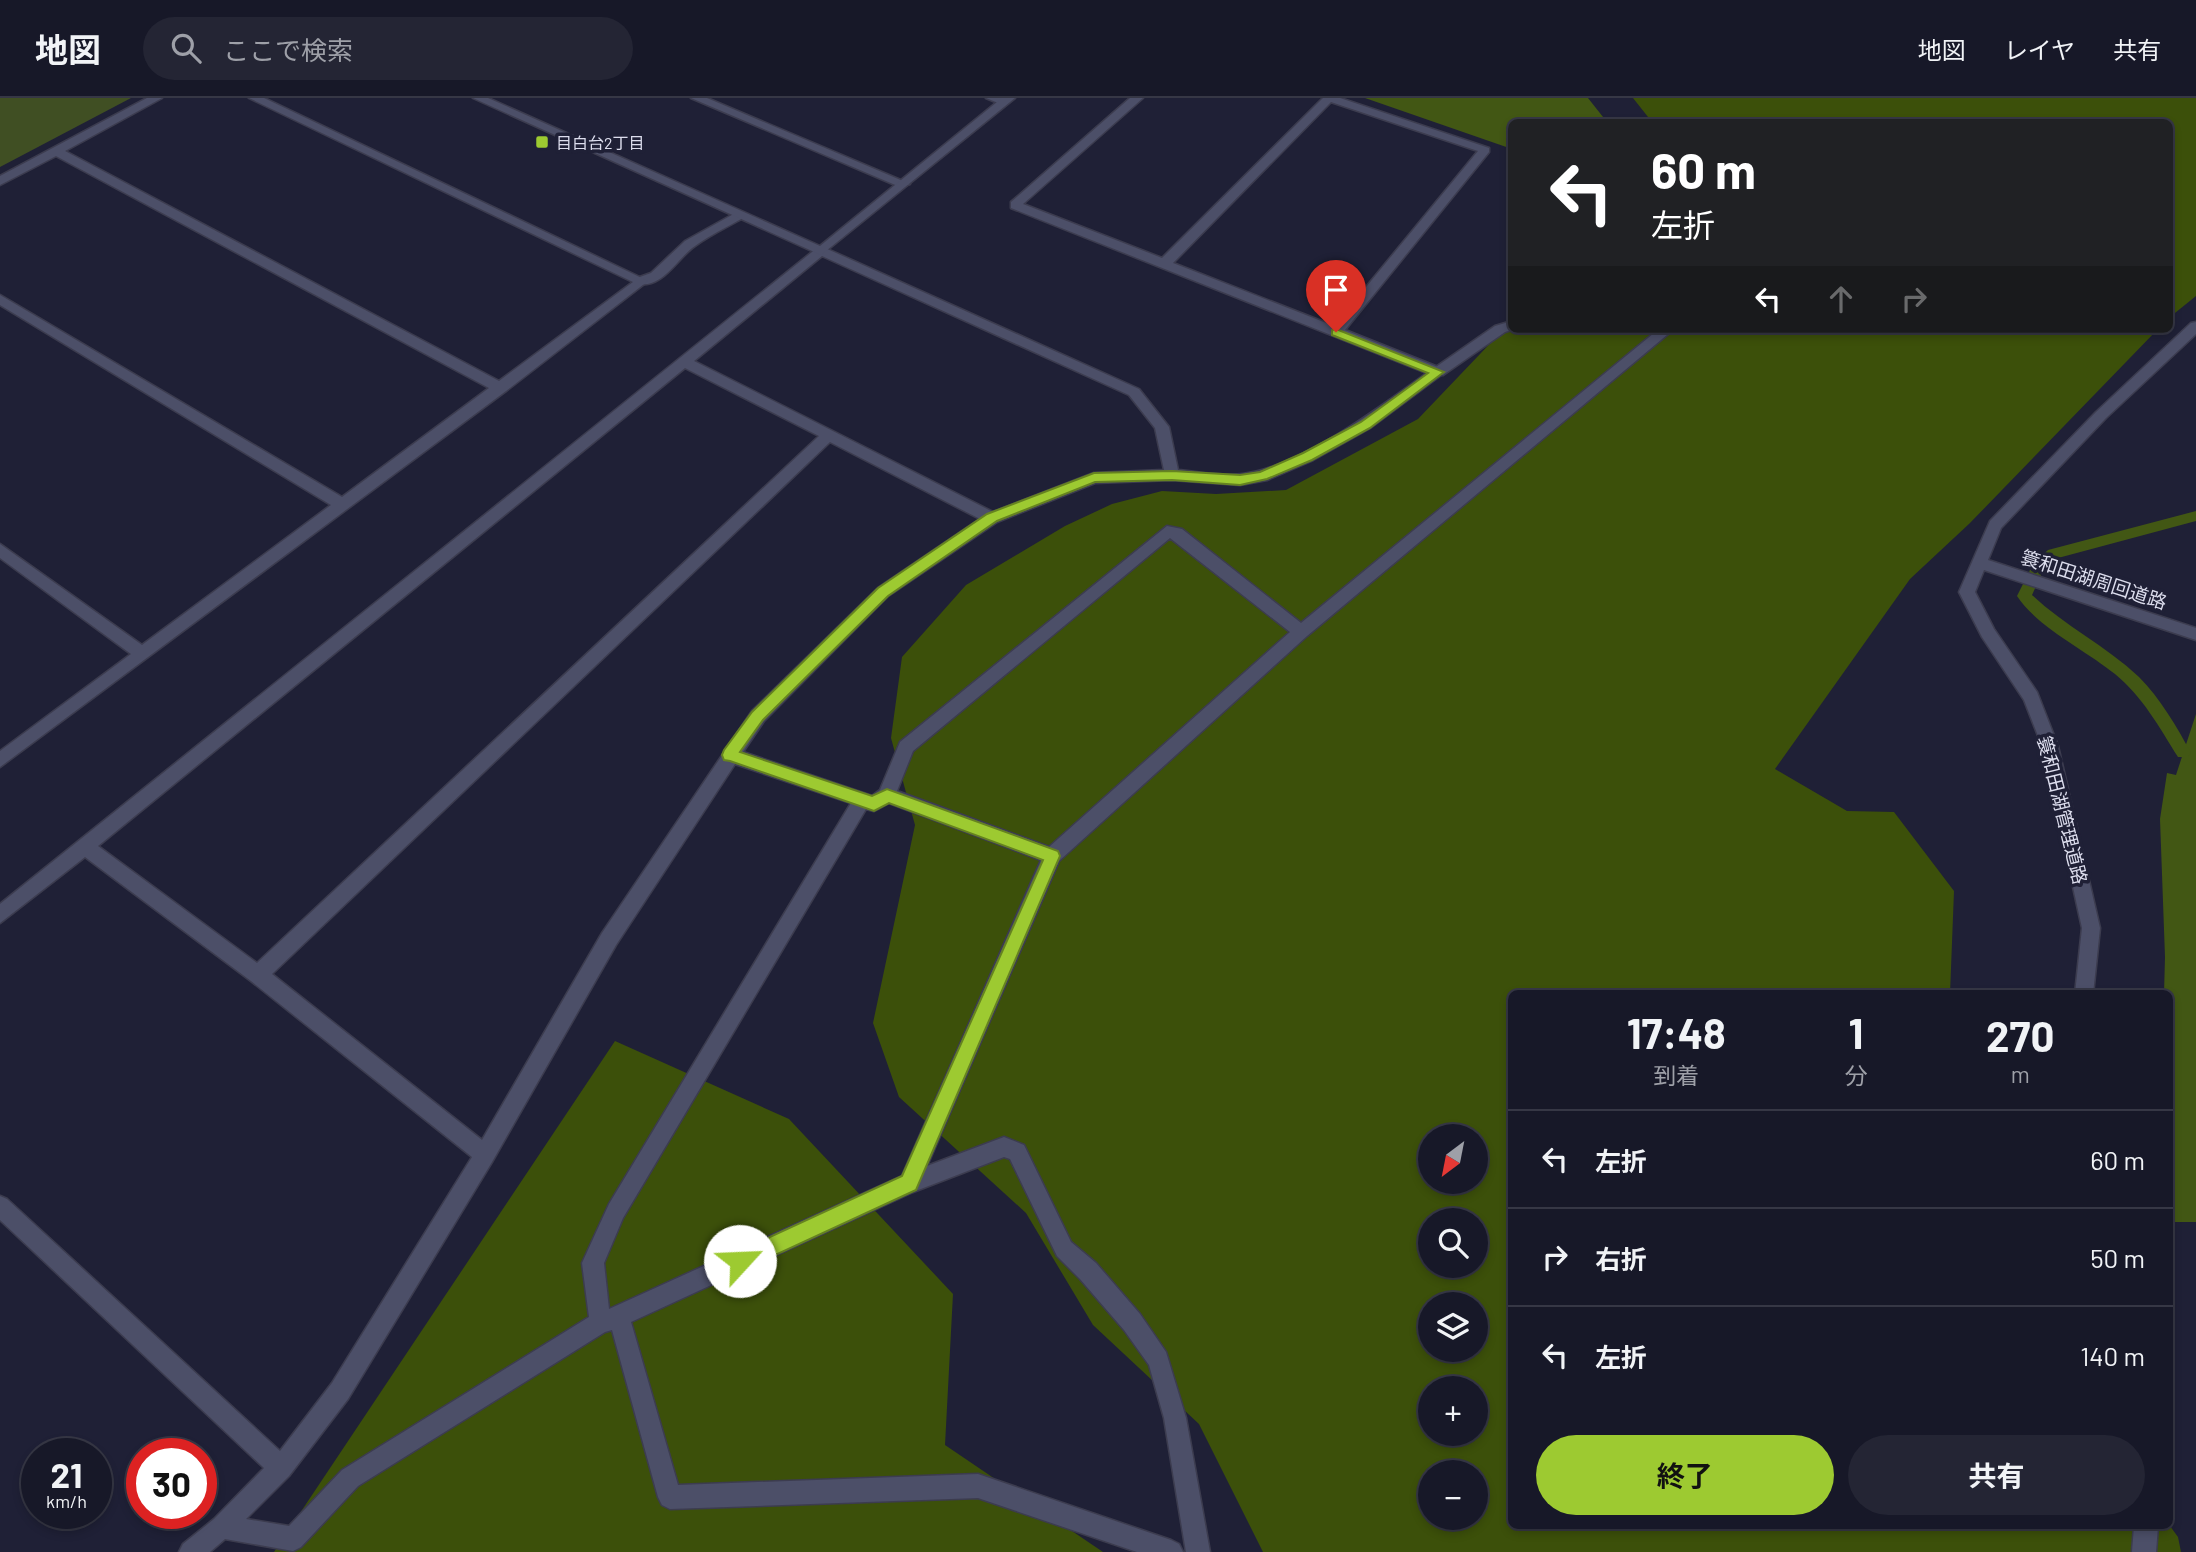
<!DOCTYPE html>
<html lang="ja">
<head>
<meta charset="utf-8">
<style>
  :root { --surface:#171828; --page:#242534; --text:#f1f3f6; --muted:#9ea0a8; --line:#363745; --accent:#9dca31 }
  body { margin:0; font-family:Barlow,"Noto Sans JP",sans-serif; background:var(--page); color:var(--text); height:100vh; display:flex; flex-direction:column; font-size:26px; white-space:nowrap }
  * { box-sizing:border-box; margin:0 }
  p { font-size:23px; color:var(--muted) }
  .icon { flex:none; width:38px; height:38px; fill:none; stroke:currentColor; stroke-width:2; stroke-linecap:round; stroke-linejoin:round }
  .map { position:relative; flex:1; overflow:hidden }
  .sheet { position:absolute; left:1508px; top:892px; width:665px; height:539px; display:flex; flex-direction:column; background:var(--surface); border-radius:10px; box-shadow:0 4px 10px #0003,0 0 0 2px var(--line) }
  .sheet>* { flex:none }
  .top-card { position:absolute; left:1508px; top:21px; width:665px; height:214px; border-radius:10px; box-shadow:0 4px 10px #0003,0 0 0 2px var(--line); background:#202124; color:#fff; overflow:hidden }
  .needle { width:46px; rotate:212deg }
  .tools { position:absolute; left:1418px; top:1026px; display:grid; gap:14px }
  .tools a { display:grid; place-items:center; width:70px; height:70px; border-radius:50%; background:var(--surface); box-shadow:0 4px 10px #0003,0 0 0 2px var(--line); font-size:35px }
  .speed { position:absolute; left:21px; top:1340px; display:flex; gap:14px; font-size:35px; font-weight:700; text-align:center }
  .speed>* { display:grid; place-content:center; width:91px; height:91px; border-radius:50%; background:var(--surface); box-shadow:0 4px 10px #0003,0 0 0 2px var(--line); line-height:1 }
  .speed small { font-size:18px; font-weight:400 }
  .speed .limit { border:10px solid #d22; background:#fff; color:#111 }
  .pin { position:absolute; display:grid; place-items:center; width:60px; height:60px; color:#fff; margin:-72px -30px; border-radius:50% 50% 50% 0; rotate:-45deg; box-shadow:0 0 7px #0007 }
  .pin .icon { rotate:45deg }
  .me { position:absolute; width:77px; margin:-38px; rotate:65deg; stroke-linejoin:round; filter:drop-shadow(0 0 5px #0008) }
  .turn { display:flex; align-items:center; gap:24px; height:147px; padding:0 28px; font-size:32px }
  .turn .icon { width:91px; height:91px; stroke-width:2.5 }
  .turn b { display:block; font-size:49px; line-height:60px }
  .lanes { display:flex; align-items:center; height:66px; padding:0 28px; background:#0003; justify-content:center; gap:35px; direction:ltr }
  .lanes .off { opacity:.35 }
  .eta { display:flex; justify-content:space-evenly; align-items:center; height:119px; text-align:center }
  .eta b { font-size:42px; font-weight:700; line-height:49px }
  .button { display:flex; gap:14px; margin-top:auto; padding:14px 28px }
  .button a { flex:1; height:80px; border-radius:42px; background:var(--accent); color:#111; font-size:28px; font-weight:700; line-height:80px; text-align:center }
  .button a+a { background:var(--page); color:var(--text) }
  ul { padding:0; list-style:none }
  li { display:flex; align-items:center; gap:21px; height:98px; padding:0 28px; border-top:2px solid var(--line) }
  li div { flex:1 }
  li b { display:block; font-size:26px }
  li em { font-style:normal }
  header { display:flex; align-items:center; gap:42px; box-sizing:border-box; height:98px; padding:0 35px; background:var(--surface); border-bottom:2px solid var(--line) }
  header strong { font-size:33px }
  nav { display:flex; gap:38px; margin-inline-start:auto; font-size:24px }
  .search { width:490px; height:63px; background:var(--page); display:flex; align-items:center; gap:18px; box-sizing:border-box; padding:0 24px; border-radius:38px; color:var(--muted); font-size:26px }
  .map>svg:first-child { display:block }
  .green { fill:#404f23 }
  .forest { fill:#3c500a; fill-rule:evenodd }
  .water { fill:#425714 }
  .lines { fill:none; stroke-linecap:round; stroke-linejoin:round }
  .stream { fill:#425714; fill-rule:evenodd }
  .service-casing { stroke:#3c3c4f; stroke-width:3 }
  .minor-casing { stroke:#3c3c4f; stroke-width:3 }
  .tertiary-casing { stroke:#3c3c4f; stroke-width:3 }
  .service { fill:#4c4f68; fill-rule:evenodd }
  .minor { fill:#4c4f68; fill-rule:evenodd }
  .tertiary { fill:#4c4f68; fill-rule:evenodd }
  .route { fill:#9dca31; stroke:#668320; stroke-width:2 }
  .poi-dot { fill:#9dca31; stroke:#1f2036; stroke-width:2.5 }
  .labels { text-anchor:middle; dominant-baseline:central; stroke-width:7; stroke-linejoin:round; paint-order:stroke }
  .far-poi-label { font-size:16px; fill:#dcdded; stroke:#1f2036; text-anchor:start }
  .street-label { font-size:19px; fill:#dcdded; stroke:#1f2036 }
</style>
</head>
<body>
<header>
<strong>地図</strong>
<div class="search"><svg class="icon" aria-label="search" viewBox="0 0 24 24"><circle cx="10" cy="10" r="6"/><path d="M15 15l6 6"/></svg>ここで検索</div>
<nav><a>地図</a><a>レイヤ</a><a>共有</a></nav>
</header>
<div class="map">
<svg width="2196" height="1454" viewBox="0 0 2196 1454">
  <rect width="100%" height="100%" fill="#1f2036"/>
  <!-- green -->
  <polygon class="green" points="0,0 131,0 0,69"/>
  <!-- forest -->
  <g class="forest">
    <polygon points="1633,0 2196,0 2196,198 2170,219 2170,24 1652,24"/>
    <path d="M 1512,231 L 2158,231 L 1970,425 L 1910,481 L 1775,671 L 1847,713 L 1894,714 L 1954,793 L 1950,896 L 1512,896 L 1512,1428 L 2170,1428 L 2178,1439 L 2181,1454 L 1263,1454 L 1199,1326 L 1093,1227 L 1026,1115 L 899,999 L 873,925 L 915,727 L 891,640 L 902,559 L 966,487 L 1065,428 L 1112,406 L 1162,393 L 1216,396 L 1286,392 L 1418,321 L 1501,234 ZM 1430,1038 L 1475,1038 L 1475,1083 L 1430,1083 ZM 1430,1122 L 1475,1122 L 1475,1167 L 1430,1167 ZM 1430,1206 L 1475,1206 L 1475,1251 L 1430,1251 ZM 1430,1290 L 1475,1290 L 1475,1335 L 1430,1335 ZM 1430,1374 L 1475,1374 L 1475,1419 L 1430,1419 Z"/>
    <polygon points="615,943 789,1021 953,1196 945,1347 1103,1454 274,1454"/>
  </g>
  <!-- water -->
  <g class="water">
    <polygon points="1365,0 1588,0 1607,24 1512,24 1512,51"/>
    <polygon points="2196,616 2196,1124 2170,1124 2170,896 2164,896 2165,859 2160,721 2167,675 2176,677"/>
  </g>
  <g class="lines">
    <!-- stream -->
    <path class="stream" d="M 2196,413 L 2196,423 L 2058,460 L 2043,473 L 2032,497 C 2065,528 2106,548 2139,579 C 2160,600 2177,629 2191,655 L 2188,659 L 2178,659 C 2159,629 2143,599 2115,576 C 2087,553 2037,529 2017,498 L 2033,466 L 2048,452 Z"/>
    <defs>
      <g id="service">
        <path d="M 739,113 L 745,117 L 743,120 C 727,129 710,137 695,148 C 677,160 663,191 637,186 L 637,180 L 651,175 L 685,143 Z"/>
        <polygon points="1512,223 1514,231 1505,234 1443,277 1433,277 1433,271 1495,228"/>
        <polygon points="2196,224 2196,236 2106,320 2001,430 1988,462 2196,530 2196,542 1984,472 1975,494 1994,531 2037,594 2058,648 2100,830 2093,896 2075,896 2082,830 2042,648 2024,602 1982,539 1959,494 1990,423 2096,314 2191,225"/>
        <polygon points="2134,1428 2158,1428 2156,1454 2132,1454"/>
      </g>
      <g id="minor">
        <polygon points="147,0 162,0 65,53 499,283 633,184 249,0 264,0 648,183 506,293 0,669 0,653 131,556 0,460 0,446 142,547 331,407 0,207 0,197 342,399 489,290 56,58 0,87 0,78"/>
        <polygon points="691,0 707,0 910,86 900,89"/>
        <polygon points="986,0 1003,0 1009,4 1003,7"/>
        <path d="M 1130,0 L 1143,0 L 1023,106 L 1162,160 L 1323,0 L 1340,0 L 1489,50 L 1489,54 L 1345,232 L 1443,271 L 1445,274 L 1370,330 L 1313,362 L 1267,382 L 1240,387 L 1172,382 L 1095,385 L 997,424 L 888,498 L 764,623 L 743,654 L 872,698 L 880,692 L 900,644 L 1167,428 L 1182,431 L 1301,525 L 1659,231 L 1674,231 L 1307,538 L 1059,763 L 927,1068 L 1004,1039 L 1024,1047 L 1071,1144 L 1096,1165 L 1140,1216 L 1166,1254 L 1186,1320 L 1210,1454 L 1186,1454 L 1164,1320 L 1149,1267 L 1124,1232 L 1080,1181 L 1057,1158 L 1010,1061 L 1004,1059 L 913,1094 L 631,1224 L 678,1387 L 978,1376 L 1171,1442 L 1179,1446 L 1183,1454 L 1137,1454 L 978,1400 L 670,1411 L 662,1407 L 658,1399 L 612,1232 L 605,1234 L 358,1388 L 301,1449 L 293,1453 L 225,1441 L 210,1454 L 179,1454 L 183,1446 L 214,1421 L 264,1370 L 0,1122 L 0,1098 L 7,1101 L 280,1353 L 332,1285 L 472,1059 L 251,883 L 85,759 L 0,825 L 0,806 L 817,150 L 825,150 L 1139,291 L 1169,329 L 1178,372 C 1199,374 1223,379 1243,376 C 1301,369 1380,309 1427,275 L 1011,110 L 1011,104 ZM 1331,4 L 1478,53 L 1334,228 L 1173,165 ZM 822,158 L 1129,297 L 1155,330 L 1164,372 L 1094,375 L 993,414 L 694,263 ZM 685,270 L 819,338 L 257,865 L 98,748 ZM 830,344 L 980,421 L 878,490 L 752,613 L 602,835 L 482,1042 L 272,876 ZM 1170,440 L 1290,534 L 1049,749 L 897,693 L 913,653 ZM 735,666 L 851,705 L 609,1106 L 582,1165 L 589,1219 L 342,1372 L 289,1428 L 246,1421 L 289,1378 L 348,1301 L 492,1064 L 616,847 ZM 889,705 L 1041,762 L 902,1078 L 609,1211 L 604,1165 L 623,1120 L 866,711 L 874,713 Z"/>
      </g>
      <polygon id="tertiary" points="473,0 488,0 820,148 1002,0 1015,0 821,157"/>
    </defs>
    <!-- service casing -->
    <use href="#service" class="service-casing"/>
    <!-- minor casing -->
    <use href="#minor" class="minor-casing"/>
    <!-- tertiary casing -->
    <use href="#tertiary" class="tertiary-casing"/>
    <!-- service -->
    <use href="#service" class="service"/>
    <!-- minor -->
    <use href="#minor" class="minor"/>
    <!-- tertiary -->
    <use href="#tertiary" class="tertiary"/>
  </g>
  <!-- route -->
  <polygon class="route" points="1336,231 1444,274 1370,330 1312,362 1267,381 1240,387 1172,382 1095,384 997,423 888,498 763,622 740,654 872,698 887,691 1058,753 1060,758 916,1092 747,1170 740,1173 733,1170 730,1163 733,1156 902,1078 1043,762 889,705 874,713 730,663 724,662 722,657 724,652 752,614 878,490 987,416 1094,375 1172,373 1240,377 1260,374 1303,355 1361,324 1428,275 1332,237 1332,232"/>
  <!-- markers -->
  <rect class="poi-dot" x="535" y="37" width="14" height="14" rx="3.5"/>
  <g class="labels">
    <!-- far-poi labels -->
    <g class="far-poi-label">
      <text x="556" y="44">目白台2丁目</text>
    </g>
    <!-- street labels -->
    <g class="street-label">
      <text transform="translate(2094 481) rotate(18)">簑和田湖周回道路</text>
      <text transform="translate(2063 712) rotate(76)">簑和田湖管理道路</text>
    </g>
  </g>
</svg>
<div class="tools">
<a><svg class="needle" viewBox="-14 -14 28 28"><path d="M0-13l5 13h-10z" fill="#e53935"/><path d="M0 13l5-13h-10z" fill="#9ea0a8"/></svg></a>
<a><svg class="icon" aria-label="search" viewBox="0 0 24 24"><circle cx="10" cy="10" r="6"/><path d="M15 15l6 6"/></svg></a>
<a><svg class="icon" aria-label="layers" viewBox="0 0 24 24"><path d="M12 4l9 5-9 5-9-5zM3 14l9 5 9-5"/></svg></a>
<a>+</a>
<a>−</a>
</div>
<div class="speed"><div>21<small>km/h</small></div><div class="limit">30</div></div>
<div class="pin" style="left:1336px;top:234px;background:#d93025"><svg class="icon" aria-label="arrive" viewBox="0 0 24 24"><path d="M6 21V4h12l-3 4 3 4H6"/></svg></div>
<svg class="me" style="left:740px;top:1163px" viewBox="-20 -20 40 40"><circle r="19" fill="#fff"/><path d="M0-13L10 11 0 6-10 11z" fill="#9dca31"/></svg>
<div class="top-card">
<div class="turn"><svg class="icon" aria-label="left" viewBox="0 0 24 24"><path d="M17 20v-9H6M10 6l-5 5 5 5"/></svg><div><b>60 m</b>左折</div></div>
<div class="lanes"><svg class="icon" aria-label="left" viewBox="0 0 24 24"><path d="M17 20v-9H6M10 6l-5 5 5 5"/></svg><svg class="icon off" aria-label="ahead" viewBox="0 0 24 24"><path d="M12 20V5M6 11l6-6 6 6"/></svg><svg class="icon off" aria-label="right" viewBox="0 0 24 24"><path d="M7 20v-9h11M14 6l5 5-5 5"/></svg></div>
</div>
<section class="sheet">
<div class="eta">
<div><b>17:48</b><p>到着</p></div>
<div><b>1</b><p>分</p></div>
<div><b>270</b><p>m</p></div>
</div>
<ul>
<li><svg class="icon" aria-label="left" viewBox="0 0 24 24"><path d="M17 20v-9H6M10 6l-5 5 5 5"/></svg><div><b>左折</b></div><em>60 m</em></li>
<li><svg class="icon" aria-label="right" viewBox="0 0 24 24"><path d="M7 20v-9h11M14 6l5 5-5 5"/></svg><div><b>右折</b></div><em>50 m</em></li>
<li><svg class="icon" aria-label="left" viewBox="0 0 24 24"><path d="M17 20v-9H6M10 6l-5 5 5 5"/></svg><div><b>左折</b></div><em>140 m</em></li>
</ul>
<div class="button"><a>終了</a><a>共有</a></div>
</section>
</div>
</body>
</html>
